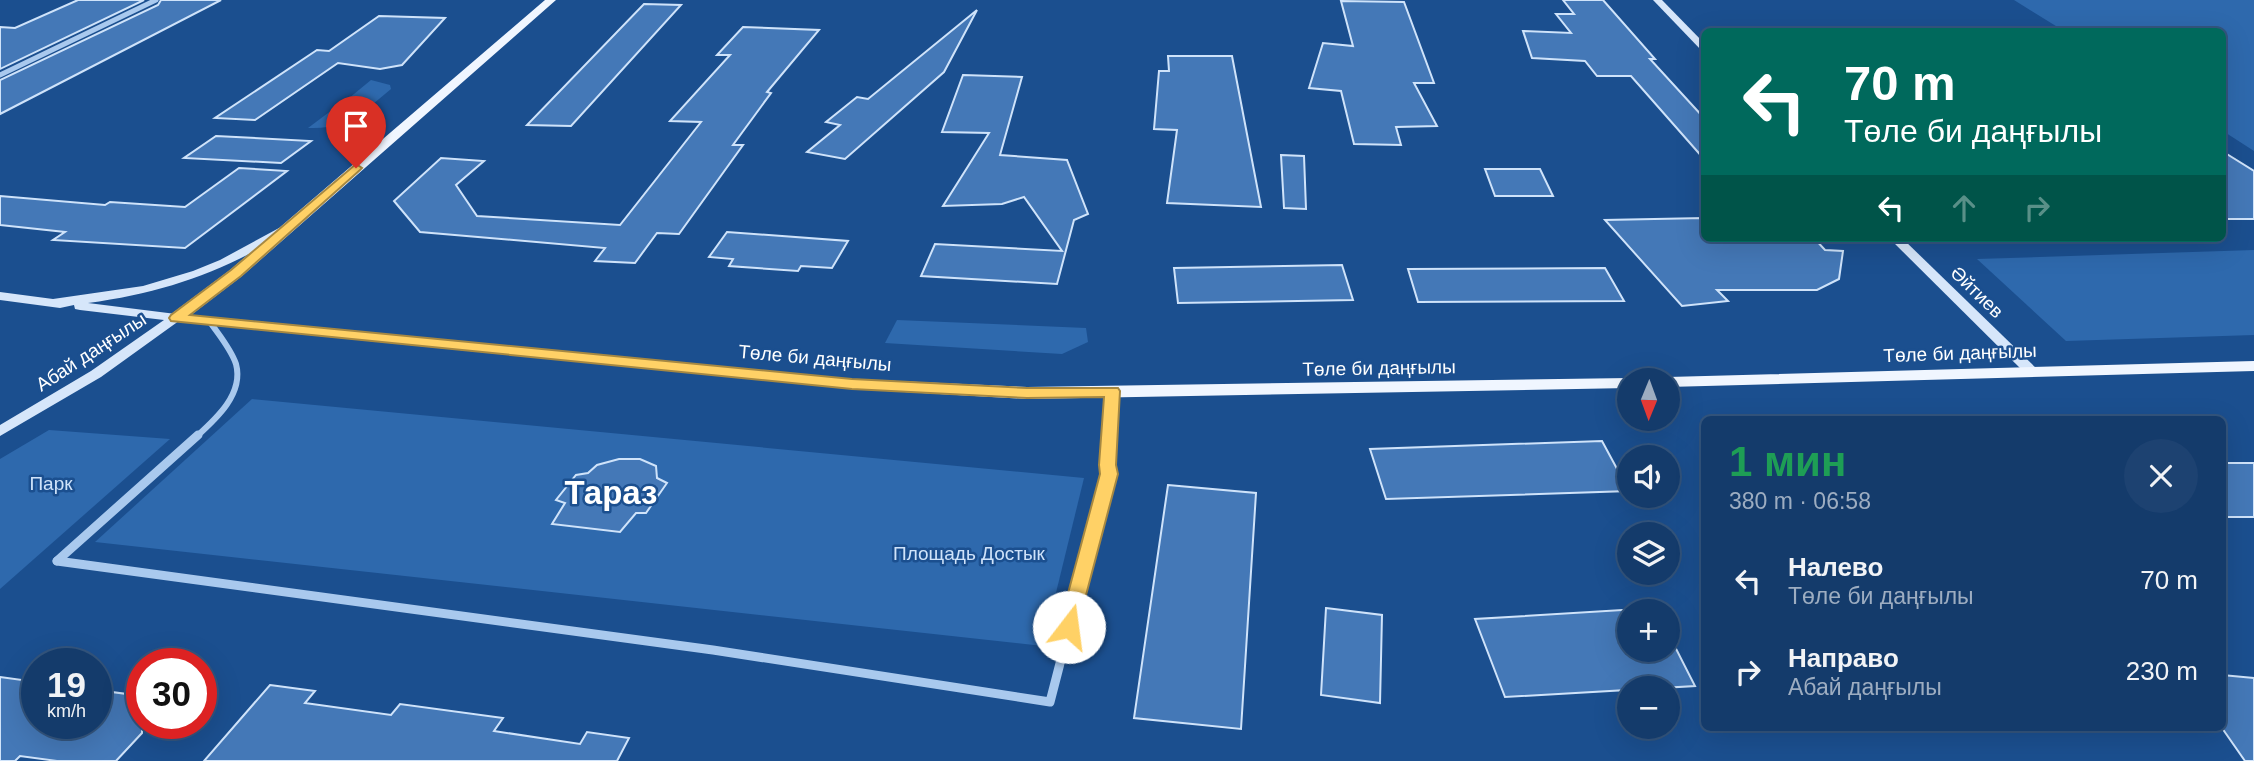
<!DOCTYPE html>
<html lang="ru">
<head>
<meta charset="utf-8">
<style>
  :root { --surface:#143b6b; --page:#1d4271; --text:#f1f3f6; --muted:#9dadc1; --line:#33557e }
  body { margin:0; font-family:Helvetica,sans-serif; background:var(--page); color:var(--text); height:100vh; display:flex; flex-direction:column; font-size:26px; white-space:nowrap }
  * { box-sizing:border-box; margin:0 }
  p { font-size:23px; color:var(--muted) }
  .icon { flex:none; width:38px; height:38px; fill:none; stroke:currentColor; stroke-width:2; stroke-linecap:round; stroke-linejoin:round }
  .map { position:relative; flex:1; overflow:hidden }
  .details { position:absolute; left:1701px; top:416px; width:525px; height:315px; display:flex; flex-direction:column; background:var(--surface); border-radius:10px; box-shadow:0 7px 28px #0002,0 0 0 2px var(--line) }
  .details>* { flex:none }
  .hud { position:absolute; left:1701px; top:28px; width:525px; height:214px; border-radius:10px; box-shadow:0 7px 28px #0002,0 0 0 2px var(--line); background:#00695c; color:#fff; overflow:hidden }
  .needle { width:46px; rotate:181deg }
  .fabs { position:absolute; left:1617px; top:368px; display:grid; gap:14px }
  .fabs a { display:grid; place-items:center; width:63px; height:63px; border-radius:50%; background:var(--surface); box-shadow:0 7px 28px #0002,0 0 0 2px var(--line); font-size:35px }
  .speed { position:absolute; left:21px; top:648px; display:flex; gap:14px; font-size:35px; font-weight:700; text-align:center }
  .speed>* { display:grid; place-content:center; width:91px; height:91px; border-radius:50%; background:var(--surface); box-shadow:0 7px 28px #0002,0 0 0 2px var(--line); line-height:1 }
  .speed small { font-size:18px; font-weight:400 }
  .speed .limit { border:10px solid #d22; background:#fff; color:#111 }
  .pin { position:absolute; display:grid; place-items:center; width:60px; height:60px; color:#fff; margin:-72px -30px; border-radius:50% 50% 50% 0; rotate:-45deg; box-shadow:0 0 7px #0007 }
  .pin .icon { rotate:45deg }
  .me { position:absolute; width:77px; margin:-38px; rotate:15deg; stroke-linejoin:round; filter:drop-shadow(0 0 5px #0008) }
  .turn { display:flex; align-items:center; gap:24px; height:147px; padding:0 28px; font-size:32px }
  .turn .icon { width:91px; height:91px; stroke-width:2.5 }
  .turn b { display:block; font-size:49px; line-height:60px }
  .lanes { display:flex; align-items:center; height:66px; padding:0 28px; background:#0003; justify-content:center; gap:35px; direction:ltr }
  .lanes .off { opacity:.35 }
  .round { display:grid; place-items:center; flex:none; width:74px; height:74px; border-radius:37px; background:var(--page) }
  .summary { display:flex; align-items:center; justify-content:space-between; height:119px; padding:0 28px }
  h1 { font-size:42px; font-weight:700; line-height:52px; color:#1e9e55 }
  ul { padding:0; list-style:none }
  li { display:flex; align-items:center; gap:21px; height:91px; padding:0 28px }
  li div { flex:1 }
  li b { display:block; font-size:26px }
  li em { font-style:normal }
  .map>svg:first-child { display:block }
  .green { fill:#2e69ad }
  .building { fill:#4478b7; stroke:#cfe3fa; stroke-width:2 }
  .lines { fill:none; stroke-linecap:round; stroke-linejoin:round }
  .street-far2 { stroke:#a9c9ee; stroke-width:5 }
  .street-far1 { stroke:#a9c9ee; stroke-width:6 }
  .street { stroke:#a9c9ee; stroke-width:9 }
  .secondary { fill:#d6e6fa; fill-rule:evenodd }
  .primary { fill:#f0f6ff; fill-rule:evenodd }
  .route { fill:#ffd166; stroke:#a68842; stroke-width:2 }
  .labels { text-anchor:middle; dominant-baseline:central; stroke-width:5; stroke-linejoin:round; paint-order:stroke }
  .street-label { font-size:19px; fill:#fff; stroke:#1b4f8f }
  .park-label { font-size:19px; fill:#cfe3fa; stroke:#1b4f8f }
  .town-label { font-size:33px; font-weight:bold; fill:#fff; stroke:#1b4f8f }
</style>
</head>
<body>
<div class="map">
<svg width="2254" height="761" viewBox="0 0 2254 761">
  <rect width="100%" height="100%" fill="#1b4f8f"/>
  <!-- green -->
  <g class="green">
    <polygon points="2014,0 2254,0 2254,151 2223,131 2222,32 2064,31"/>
    <polygon points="371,80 390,85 391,89 373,104 343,103"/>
    <path d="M 336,107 L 363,108 C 347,124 331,129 308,128 Z"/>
    <polygon points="2254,250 2254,335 2066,341 1977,259"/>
    <polygon points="897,320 1086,328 1088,342 1062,354 885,343"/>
    <polygon points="252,399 1084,478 1043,646 95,542"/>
    <polygon points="49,430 170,439 0,589 0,459"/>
  </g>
  <!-- building -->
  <g class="building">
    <polygon points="78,0 144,0 0,69 0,27 15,28"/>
    <polygon points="161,0 221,0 0,114 0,80 158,5"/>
    <polygon points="1563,0 1603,0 1655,59 1650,59 1704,118 1704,159 1631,76 1597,76 1585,61 1532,58 1523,31 1571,33 1556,14 1574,14"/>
    <polygon points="1341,1 1404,2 1434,83 1414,83 1437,126 1396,127 1401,145 1354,144 1341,91 1309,88 1323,43 1353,46"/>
    <polygon points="644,4 681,5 571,126 527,125"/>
    <polygon points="977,10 944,72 845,159 807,152 840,125 826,122 857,97 868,99"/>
    <polygon points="379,16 445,18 402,65 380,69 338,63 255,120 215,118 317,50 329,51"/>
    <polygon points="743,27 819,30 767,92 771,93 733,145 743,145 679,234 657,233 635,263 595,261 605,248 420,232 394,201 441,158 484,161 456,185 477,216 620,225 701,122 670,121 730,55 717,55"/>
    <polygon points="1168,56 1232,56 1261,207 1167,203 1177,130 1154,129 1159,71 1169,71"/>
    <polygon points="963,75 1022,77 1000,155 1067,160 1088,214 1074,220 1057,284 921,276 935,244 1062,251 1024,197 1002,204 943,206 989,133 942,132"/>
    <polygon points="216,136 311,141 281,163 184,158"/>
    <polygon points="2222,151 2254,171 2254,219 2222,219"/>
    <polygon points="1281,155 1304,156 1306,209 1284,208"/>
    <polygon points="239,168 287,171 185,248 53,240 65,232 0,225 0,196 105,205 110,202 185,207"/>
    <polygon points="1485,169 1540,169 1553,196 1495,196"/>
    <polygon points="1704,218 1704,238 1814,238 1825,250 1843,251 1839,279 1817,290 1717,290 1728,301 1682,306 1605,220"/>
    <polygon points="727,232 848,241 832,268 801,266 798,271 729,266 733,259 709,257"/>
    <polygon points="1342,265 1353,300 1178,303 1174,268"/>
    <polygon points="1605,268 1624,301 1418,302 1408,269"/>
    <polygon points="1602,441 1629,491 1386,499 1370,449"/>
    <polygon points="619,459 640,459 656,466 657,478 667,483 646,513 636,513 620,532 552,524 565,503 556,500 576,475 588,473 597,465"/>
    <rect x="2222" y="463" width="32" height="54"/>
    <polygon points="1168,485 1256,493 1241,729 1134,718"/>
    <polygon points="1326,608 1382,615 1380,703 1321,695"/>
    <polygon points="1655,608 1656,611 1629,611 1629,649 1668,649 1668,633 1695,686 1505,697 1475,619"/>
    <polygon points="2222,675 2254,678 2254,761 2245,761 2222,728"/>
    <polygon points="0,677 37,682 37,723 96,723 96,690 142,696 142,733 116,761 57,761 20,756 15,761 0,761"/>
    <polygon points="270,685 315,691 305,703 391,715 400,704 503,718 494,731 580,744 587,732 629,738 617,761 204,761"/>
  </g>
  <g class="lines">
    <!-- street-far2 -->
    <polyline class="street-far2" points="0,75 156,0"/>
    <!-- street-far1 -->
    <g class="street-far1">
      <path d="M 196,437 C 216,419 244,394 236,364 C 231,349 219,335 210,322"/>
      <polyline points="1109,437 1112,392"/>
    </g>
    <!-- street -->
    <g class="street">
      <polyline points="57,561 713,650 1050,702 1109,474 1109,435"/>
      <polyline points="57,561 198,435"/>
    </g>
    <!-- secondary -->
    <g class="secondary">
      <polygon points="1653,0 1662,0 1704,43 1704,51 1701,50"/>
      <path d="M 279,228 L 285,232 L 283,235 C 220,273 162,293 88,303 L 176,314 L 183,318 L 101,377 L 0,436 L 0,425 L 91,371 L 164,320 L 80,310 L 75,309 L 74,305 L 60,308 L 0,300 L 0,292 L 53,299 L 143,286 L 193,271 L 220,260 Z"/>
      <polygon points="1889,238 1902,238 2037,369 2039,372 2037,375 2027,375"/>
    </g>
    <!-- primary -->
    <g class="primary">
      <polygon points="545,0 556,0 242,276 191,315 852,379 1027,387 1629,378 1636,380 1629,380 1629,388 1027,399 852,389 170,321 168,318 170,315 230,270"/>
      <polygon points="2254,361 2254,371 1668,387 1668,380 1661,380 1668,377"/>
    </g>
  </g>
  <!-- route -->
  <polygon class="route" points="356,164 362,168 360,170 241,276 190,315 852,379 1027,388 1118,388 1120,391 1116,465 1118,474 1076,633 1069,635 1062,633 1059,627 1100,474 1099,465 1104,397 1027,398 852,389 171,321 169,318 171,315 231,270"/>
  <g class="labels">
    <!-- street labels -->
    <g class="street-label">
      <text transform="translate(1977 292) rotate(44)">Әйтиев</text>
      <text transform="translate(91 352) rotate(-33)">Абай даңғылы</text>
      <text transform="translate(1960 353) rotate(-2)">Төле би даңғылы</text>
      <text transform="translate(815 358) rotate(5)">Төле би даңғылы</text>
      <text transform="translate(1379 368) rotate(-1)">Төле би даңғылы</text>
    </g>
    <!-- park labels -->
    <g class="park-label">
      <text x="51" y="483">Парк</text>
      <text x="969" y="553">Площадь Достык</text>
    </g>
    <!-- town labels -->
    <g class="town-label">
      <text x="611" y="492">Тараз</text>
    </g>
  </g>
</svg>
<div class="fabs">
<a><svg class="needle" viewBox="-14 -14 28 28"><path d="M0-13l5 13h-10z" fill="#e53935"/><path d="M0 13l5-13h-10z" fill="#9dadc1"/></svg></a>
<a><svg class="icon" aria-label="sound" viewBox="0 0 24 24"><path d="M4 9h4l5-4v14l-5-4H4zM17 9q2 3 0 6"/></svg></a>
<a><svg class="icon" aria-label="layers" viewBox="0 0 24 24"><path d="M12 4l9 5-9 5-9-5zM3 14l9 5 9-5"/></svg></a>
<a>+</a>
<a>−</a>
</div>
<div class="speed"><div>19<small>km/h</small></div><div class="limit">30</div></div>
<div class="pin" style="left:356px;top:168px;background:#d93025"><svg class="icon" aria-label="arrive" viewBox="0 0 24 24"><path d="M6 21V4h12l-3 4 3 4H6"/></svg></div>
<svg class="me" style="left:1069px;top:627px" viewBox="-20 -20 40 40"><circle r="19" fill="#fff"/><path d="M0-13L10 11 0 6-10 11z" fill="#ffd166"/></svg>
<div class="hud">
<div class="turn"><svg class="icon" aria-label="left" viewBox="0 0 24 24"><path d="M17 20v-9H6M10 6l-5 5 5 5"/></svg><div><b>70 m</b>Төле би даңғылы</div></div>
<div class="lanes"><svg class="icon" aria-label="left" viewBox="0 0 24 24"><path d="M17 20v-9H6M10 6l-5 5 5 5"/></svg><svg class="icon off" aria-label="ahead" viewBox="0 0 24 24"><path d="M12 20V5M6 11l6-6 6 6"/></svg><svg class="icon off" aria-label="right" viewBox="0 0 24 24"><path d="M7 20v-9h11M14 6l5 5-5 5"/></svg></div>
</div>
<section class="details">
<div class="summary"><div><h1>1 мин</h1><p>380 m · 06:58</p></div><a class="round"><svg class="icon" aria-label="close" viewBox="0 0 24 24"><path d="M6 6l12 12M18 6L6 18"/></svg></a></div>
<ul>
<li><svg class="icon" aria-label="left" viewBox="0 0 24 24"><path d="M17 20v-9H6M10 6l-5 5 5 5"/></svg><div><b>Налево</b><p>Төле би даңғылы</p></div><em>70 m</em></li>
<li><svg class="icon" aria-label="right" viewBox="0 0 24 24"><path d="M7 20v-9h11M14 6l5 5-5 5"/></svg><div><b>Направо</b><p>Абай даңғылы</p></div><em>230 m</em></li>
</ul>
</section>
</div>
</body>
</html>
